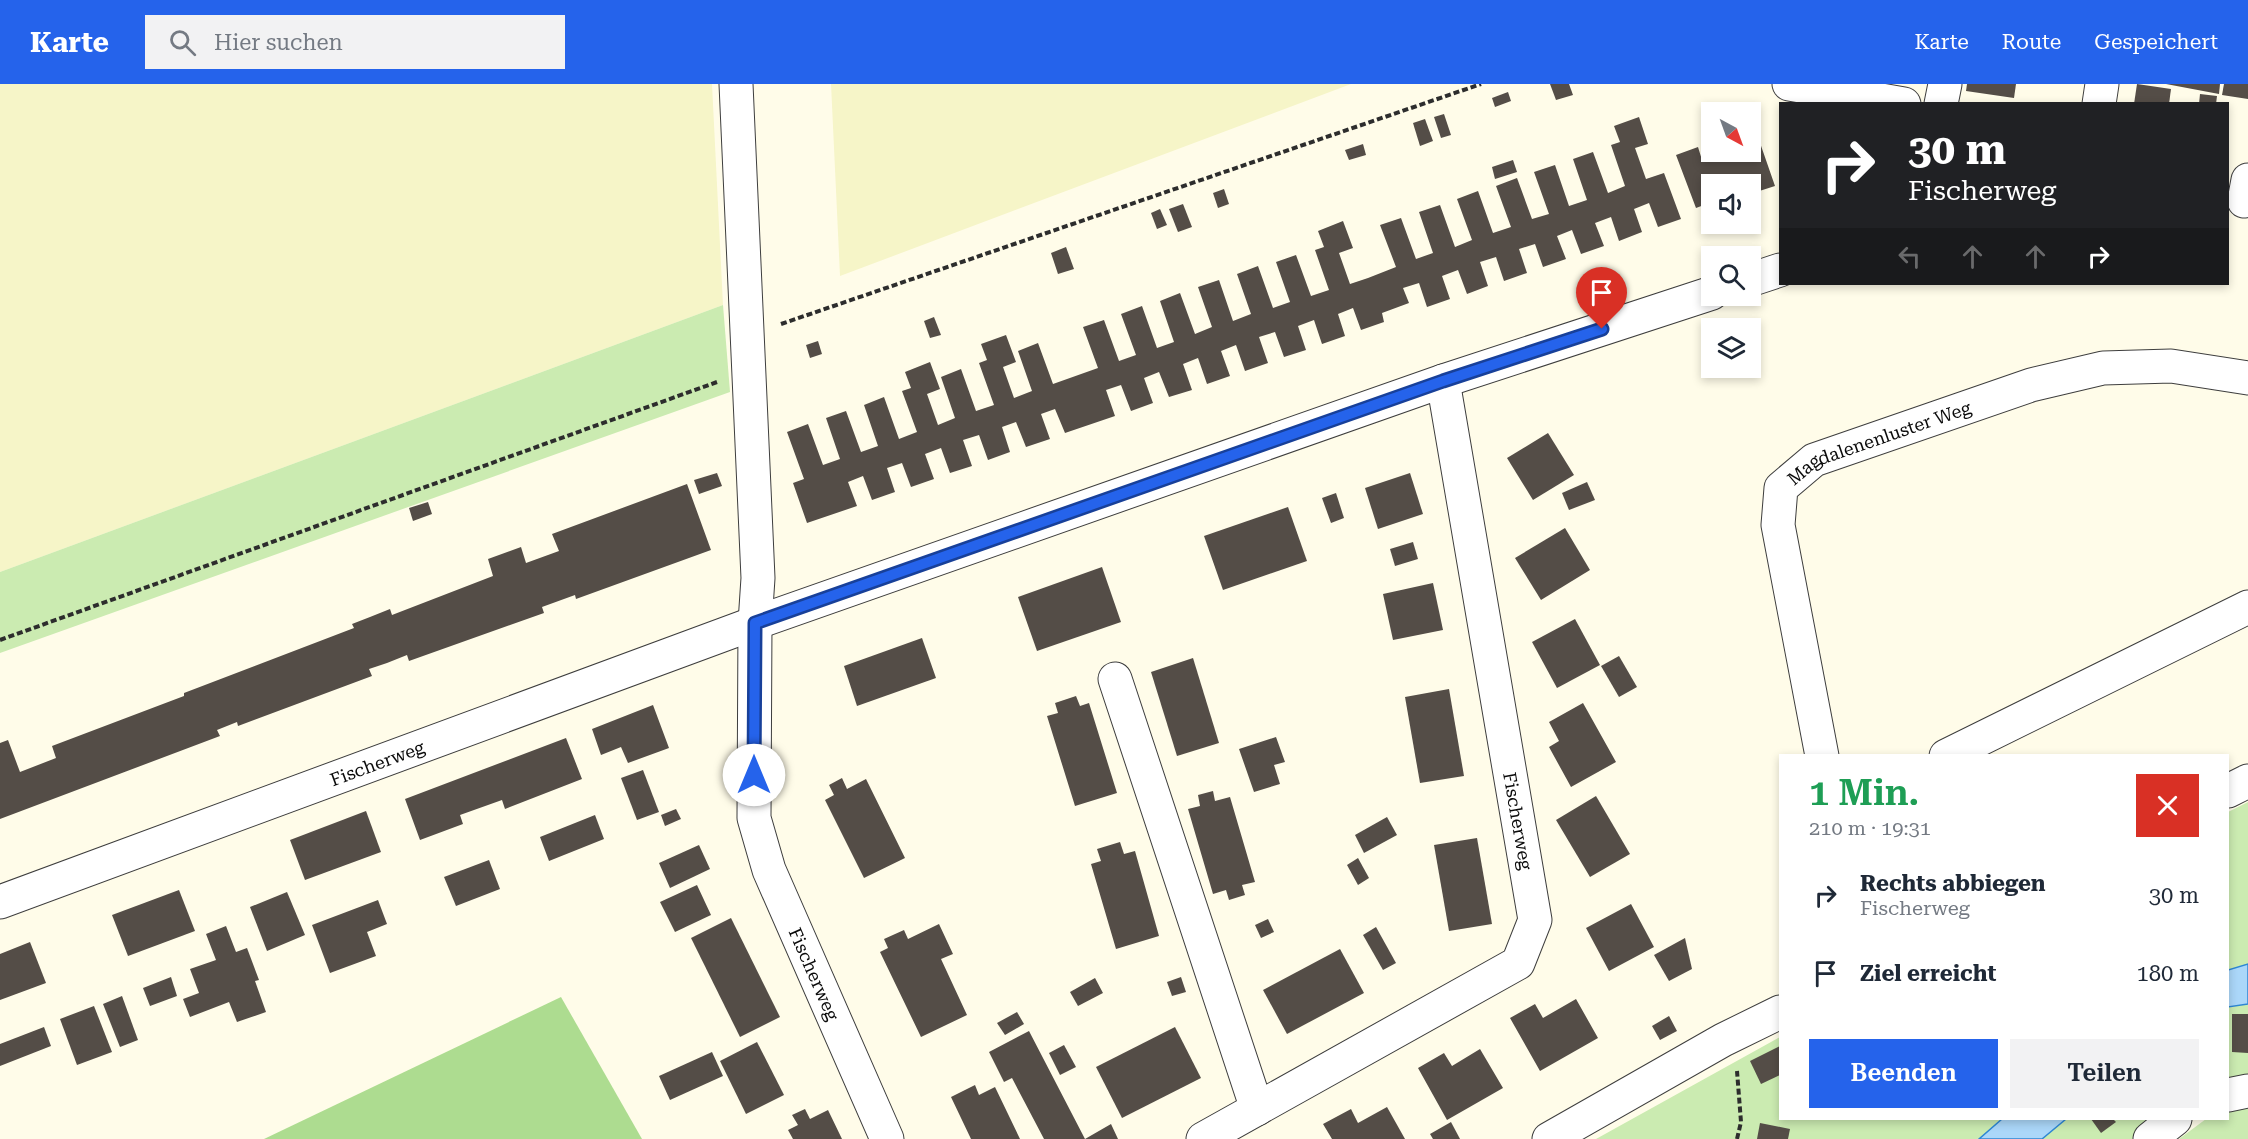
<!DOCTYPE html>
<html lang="de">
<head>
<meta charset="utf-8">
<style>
  :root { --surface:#fff; --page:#f2f2f3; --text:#1f2937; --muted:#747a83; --accent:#2563eb }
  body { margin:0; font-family:"Roboto Serif",serif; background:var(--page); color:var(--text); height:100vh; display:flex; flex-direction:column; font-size:22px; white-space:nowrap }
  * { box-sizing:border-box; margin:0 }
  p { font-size:20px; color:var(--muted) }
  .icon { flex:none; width:33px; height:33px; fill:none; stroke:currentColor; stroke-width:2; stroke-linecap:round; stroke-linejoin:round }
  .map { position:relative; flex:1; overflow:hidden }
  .details { position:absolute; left:1779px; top:670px; width:450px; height:366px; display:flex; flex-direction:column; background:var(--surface); border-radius:0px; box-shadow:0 3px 9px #0003 }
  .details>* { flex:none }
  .top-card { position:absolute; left:1779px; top:18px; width:450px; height:183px; border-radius:0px; box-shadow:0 3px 9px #0003; background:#202124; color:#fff; overflow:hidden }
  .needle { width:39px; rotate:139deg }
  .controls { position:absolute; left:1701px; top:18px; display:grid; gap:12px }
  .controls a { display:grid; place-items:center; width:60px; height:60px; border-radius:0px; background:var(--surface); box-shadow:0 3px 9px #0003; font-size:30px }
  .pin { position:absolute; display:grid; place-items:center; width:51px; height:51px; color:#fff; margin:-62px -26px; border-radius:50% 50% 50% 0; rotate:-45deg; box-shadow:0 0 6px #0007 }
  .pin .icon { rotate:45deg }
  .me { position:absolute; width:66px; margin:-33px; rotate:0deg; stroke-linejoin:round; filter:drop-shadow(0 0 4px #0008) }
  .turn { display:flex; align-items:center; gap:21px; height:126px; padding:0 30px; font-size:27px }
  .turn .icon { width:78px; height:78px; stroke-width:2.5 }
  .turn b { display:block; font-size:42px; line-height:51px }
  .lanes { display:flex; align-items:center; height:57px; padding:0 30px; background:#0003; justify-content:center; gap:30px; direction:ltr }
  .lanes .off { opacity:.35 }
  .round { display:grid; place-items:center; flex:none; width:63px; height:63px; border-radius:0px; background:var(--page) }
  .summary { display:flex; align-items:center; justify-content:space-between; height:102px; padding:0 30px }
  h1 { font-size:36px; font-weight:600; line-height:45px; color:#1e9e55 }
  .cta { display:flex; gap:12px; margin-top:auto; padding:12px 30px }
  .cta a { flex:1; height:69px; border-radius:0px; background:var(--accent); color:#fff; font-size:24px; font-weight:600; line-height:69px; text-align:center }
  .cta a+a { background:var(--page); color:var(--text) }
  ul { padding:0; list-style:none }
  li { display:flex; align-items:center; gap:18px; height:78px; padding:0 30px }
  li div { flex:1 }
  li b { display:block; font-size:22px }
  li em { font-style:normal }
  header { display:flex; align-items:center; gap:36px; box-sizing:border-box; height:84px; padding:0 30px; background:var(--accent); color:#fff }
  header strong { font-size:28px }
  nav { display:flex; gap:33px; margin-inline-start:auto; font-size:21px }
  .search { width:420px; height:54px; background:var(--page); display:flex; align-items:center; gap:15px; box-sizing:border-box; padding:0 21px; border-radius:0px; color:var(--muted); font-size:22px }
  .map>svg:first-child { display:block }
  .farmland { fill:#f6f5c8 }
  .green { fill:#cbebb1 }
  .forest { fill:#addc90 }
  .water { fill:#abd7f9; stroke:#2e87d4; stroke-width:1.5 }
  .building { fill:#544d47 }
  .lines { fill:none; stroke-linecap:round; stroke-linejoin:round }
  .minor-casing { stroke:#3e3e3e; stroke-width:35 }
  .path { stroke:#2d2d2d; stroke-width:4; stroke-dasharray:6 3; stroke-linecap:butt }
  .minor { stroke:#fff; stroke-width:33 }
  .route-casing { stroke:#184099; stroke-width:15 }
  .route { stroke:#2563eb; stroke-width:10 }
  .labels { text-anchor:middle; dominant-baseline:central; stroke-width:6; stroke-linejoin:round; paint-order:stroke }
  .street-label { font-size:18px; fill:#0b0b0b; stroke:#fff }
</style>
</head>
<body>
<header>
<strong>Karte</strong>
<div class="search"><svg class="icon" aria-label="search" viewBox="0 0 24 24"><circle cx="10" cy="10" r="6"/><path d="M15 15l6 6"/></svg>Hier suchen</div>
<nav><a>Karte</a><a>Route</a><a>Gespeichert</a></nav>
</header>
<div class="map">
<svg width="2248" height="1055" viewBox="0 0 2248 1055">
  <rect width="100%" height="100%" fill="#fffce9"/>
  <!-- farmland -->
  <g class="farmland">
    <polygon points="0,0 712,0 723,221 0,488"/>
    <polygon points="831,0 1351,0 840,192"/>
  </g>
  <!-- green -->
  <g class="green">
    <polygon points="723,221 730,308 0,569 0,488"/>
    <polygon points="2248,718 2248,880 2228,886 2228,728"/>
    <polygon points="2248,920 2248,994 2228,999 2228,923"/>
    <polygon points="1780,953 1780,1035 2002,1035 1979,1055 1596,1055"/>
    <polygon points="2248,1021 2248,1055 2179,1055 2206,1035 2228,1035 2228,1027"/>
    <polygon points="2066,1035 2157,1035 2134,1055 2042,1055"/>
  </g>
  <!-- forest -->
  <polygon class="forest" points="561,913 642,1055 264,1055"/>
  <!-- water -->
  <g class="water">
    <polygon points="2248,880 2248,920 2228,923 2228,886"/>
    <polygon points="2002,1035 2066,1035 2042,1055 1979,1055"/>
  </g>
  <!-- building -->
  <g class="building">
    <polygon points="1550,0 1569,0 1573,11 1556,16"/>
    <polygon points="1967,0 2016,0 2014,14 1966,7"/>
    <polygon points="2137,0 2171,5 2169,20 2134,20"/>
    <polygon points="2166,0 2220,0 2219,10"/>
    <polygon points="2224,0 2248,0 2248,15 2222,11"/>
    <polygon points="1508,8 1511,17 1495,23 1492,14"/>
    <polygon points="2200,10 2217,12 2216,20 2199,20"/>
    <polygon points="1444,30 1451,51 1441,54 1434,33"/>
    <polygon points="1639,33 1648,60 1635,64 1646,95 1664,89 1681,135 1658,143 1649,119 1634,125 1642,148 1619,157 1611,133 1595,139 1604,162 1581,170 1572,146 1557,152 1566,175 1543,183 1535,160 1519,165 1527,189 1504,197 1496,173 1480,178 1488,202 1467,210 1458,186 1442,192 1450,215 1427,223 1419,199 1403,204 1409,219 1382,229 1384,238 1361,246 1353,224 1338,230 1345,252 1322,260 1314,236 1298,242 1306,266 1284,273 1275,248 1259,253 1268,279 1245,287 1236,261 1221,267 1230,292 1207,300 1198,274 1183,280 1192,306 1169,313 1159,288 1144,294 1153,319 1131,327 1121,301 1106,306 1115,332 1065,349 1055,325 1041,330 1050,355 1026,363 1016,338 1002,343 1010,368 988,376 979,351 963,356 972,382 950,389 941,364 925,370 934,395 911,403 902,379 887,384 895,408 872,416 863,392 848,398 857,422 807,439 793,399 804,395 787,348 808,340 823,381 840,375 826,334 846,327 861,368 878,362 864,321 884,313 899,355 917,348 902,307 911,304 905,288 930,278 940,305 927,310 938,341 955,334 941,293 961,285 976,327 994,321 979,279 987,276 981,260 1006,251 1016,278 1003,283 1014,314 1032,307 1018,267 1038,259 1053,300 1098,284 1083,243 1104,236 1119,277 1136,271 1121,230 1142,222 1157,264 1174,258 1160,217 1180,209 1195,250 1212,243 1198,203 1219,196 1233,237 1251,230 1237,190 1258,182 1273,224 1290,218 1276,178 1296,171 1311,212 1329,206 1315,166 1324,163 1318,147 1343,137 1353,164 1339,169 1350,200 1368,194 1396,183 1380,141 1401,134 1416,175 1433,169 1419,128 1440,121 1455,163 1472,156 1457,115 1478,107 1493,149 1511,143 1496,102 1517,94 1532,135 1549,130 1534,88 1555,81 1569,122 1587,116 1573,75 1593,68 1608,109 1625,102 1611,61 1620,58 1614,42"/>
    <polygon points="1425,35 1433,57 1420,62 1413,39"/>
    <polygon points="1759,56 1775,102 1750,110 1750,100 1712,100 1712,118 1696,124 1676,71 1698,63 1702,76 1725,68 1750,68 1750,58"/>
    <polygon points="1363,60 1366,71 1349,76 1345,66"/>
    <polygon points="1513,76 1517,88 1495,95 1492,83"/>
    <polygon points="1224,105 1229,120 1218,124 1213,109"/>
    <polygon points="1183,120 1192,143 1178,148 1169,125"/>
    <polygon points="1160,125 1167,141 1157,145 1151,129"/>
    <polygon points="1066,163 1074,185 1058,190 1051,169"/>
    <polygon points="934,233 941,251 930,254 924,237"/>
    <polygon points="818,257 822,270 810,274 806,261"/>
    <polygon points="1548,349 1574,391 1533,416 1507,374"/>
    <polygon points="717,389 722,402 699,410 694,396"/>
    <polygon points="1410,389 1423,430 1378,445 1365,404"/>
    <polygon points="1587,398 1595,416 1569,426 1562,409"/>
    <polygon points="687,400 711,466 576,515 575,511 542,523 544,529 409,577 407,571 387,579 369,585 372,592 238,642 237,638 217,646 220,652 0,735 0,659 8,656 20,688 56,674 52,662 184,612 184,609 354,544 352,540 370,533 390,525 392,531 493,492 488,475 521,463 526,479 559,467 552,450"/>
    <polygon points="1336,409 1344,434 1331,439 1322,414"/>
    <polygon points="428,418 432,430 413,437 409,424"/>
    <polygon points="1288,423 1307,477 1223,506 1204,452"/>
    <polygon points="1565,444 1590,486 1541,516 1515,474"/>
    <polygon points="1413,458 1418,475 1395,482 1390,465"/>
    <polygon points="1102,483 1121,538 1037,567 1018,513"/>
    <polygon points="1433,499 1443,546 1393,556 1383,510"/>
    <polygon points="1575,535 1600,581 1557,604 1532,558"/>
    <polygon points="922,554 936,594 857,622 844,582"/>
    <polygon points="1619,572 1637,603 1619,613 1601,582"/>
    <polygon points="1193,574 1219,659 1177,672 1151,588"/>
    <polygon points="1449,605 1464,692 1420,699 1405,613"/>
    <polygon points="1076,612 1080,622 1089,619 1117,709 1075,722 1047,632 1058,629 1055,619"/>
    <polygon points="1583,619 1616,678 1571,703 1549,663 1559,657 1549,638"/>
    <polygon points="653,621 669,664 628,679 621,663 601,671 592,645"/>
    <polygon points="1276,653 1285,678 1274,681 1280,700 1254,708 1239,665"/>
    <polygon points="566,654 582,695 505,725 502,716 460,731 463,740 420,756 405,715"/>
    <polygon points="643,686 659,728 637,736 621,694"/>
    <polygon points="842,694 847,705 866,695 905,774 864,794 825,716 834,711 829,701"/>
    <polygon points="1213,707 1215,717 1230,713 1255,798 1242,801 1245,811 1229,816 1226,806 1213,810 1188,725 1200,722 1198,711"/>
    <polygon points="1596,712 1630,770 1590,793 1556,736"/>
    <polygon points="676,725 681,735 665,742 661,731"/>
    <polygon points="366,727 381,768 305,796 290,756"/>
    <polygon points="595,731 604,755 549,777 540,753"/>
    <polygon points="1387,733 1397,751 1364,769 1355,751"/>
    <polygon points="1477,754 1492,840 1449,847 1434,761"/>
    <polygon points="1120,758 1124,770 1135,767 1159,852 1116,865 1091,780 1101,777 1097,765"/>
    <polygon points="699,761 710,785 670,804 659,779"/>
    <polygon points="1358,774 1369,794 1358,801 1347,781"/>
    <polygon points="489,776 500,805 456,822 444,793"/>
    <polygon points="697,801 711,831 675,848 660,818"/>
    <polygon points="179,806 195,847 128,872 112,831"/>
    <polygon points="287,808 305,851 267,867 250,823"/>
    <polygon points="378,816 387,840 367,848 376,872 330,889 312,841"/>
    <polygon points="1631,820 1654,863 1609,887 1586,844"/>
    <polygon points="731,834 780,933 740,953 691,854"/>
    <polygon points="1268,835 1274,848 1261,854 1255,841"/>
    <polygon points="939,840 953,870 941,875 967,931 921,953 880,868 888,864 884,855 904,846 908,855"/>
    <polygon points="226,842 236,868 247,864 259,896 255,897 266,928 237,938 229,918 190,933 183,915 199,909 190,885 216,876 206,850"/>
    <polygon points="1376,843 1396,879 1383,886 1363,851"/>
    <polygon points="1685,854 1692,885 1669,897 1654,871"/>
    <polygon points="30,858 46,899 0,916 0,870"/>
    <polygon points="1340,865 1364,909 1287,950 1263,906"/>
    <polygon points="171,893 177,912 150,922 143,904"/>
    <polygon points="1181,893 1186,908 1172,912 1167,898"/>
    <polygon points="1095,894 1103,909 1078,922 1070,908"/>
    <polygon points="122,912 138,956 120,963 103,920"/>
    <polygon points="1576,915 1598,954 1540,987 1510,934 1535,920 1543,934"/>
    <polygon points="94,922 112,968 77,981 60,935"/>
    <polygon points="1017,928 1024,940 1005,951 997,939"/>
    <polygon points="2232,930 2248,930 2248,969 2232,968"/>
    <polygon points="1669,932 1677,947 1660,956 1652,942"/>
    <polygon points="44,943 51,962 0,982 0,960"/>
    <polygon points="1175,943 1201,994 1122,1034 1096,983"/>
    <polygon points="1029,947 1085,1055 1111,1040 1118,1055 1044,1055 1012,994 1004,998 989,968"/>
    <polygon points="757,958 784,1011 746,1030 720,977"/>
    <polygon points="1064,961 1076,983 1060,991 1049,969"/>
    <polygon points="1780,962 1780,991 1761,1000 1750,977"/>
    <polygon points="1480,965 1503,1004 1447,1036 1418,984 1444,969 1452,982"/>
    <polygon points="712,968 723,992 670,1016 659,992"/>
    <polygon points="975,1001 979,1011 995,1003 1020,1055 971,1055 951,1013"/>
    <polygon points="1387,1023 1405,1055 1332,1055 1323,1040 1351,1025 1358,1039"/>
    <polygon points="805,1025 810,1035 828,1026 842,1055 793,1055 788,1046 798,1041 792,1031"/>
    <polygon points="2091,1035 2113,1035 2116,1038 2101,1049"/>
    <polygon points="1451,1038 1460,1055 1433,1055 1430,1050"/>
    <polygon points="1760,1039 1790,1045 1788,1055 1757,1055"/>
  </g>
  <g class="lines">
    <defs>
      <g id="minor">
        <path id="s1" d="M 736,0 L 758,494 L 755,539 L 754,734 L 769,786 L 887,1055"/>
        <polyline points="1789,0 1904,20"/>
        <polyline points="1941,20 1945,0"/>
        <polyline points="2099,20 2102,0"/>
        <polyline points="2244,117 2248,96"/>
        <polyline points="1750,196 1780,186"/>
        <polyline points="1115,595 1257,1025"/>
        <path id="s2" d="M 1822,672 L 1778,441 L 1781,404 L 1814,376 L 2031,301 L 2103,284 L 2171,282 L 2248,294"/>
        <polyline points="1946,672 2248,523"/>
        <polyline points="2228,707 2248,697"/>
        <path id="s3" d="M 0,818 L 755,539 L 1443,297 L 1712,209"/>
        <polyline points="2228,1011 2248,1007"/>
        <polyline points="1203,1055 1518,879 1535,836 1443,297"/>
        <polyline points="1549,1055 1723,956 1780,928"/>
        <polyline points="2150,1055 2175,1035"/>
      </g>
    </defs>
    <!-- minor casing -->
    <use href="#minor" class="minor-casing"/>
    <!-- path -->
    <g class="path">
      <polyline points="781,240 1481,0"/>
      <polyline points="0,556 717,298"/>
      <polyline points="1737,1055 1741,1038 1737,987"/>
    </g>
    <!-- minor -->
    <use href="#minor" class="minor"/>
  </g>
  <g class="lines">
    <defs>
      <polyline id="route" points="754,691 755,539 1443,297 1602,245"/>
    </defs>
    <!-- route casing -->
    <use href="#route" class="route-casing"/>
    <!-- route -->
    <use href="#route" class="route"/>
  </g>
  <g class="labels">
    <!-- street labels -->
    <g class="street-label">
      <text stroke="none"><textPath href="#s2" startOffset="382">Magdalenenluster Weg</textPath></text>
      <text stroke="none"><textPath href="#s3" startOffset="402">Fischerweg</textPath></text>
      <text transform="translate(1518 737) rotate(80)">Fischerweg</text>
      <text stroke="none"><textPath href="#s1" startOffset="902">Fischerweg</textPath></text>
    </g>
  </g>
</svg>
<div class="controls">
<a><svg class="needle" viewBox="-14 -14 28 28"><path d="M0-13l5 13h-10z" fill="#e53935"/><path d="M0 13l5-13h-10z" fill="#747a83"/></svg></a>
<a><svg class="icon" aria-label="sound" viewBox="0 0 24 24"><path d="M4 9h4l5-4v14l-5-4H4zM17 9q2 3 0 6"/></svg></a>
<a><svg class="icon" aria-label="search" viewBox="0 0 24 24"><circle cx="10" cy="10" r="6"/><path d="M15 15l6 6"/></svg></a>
<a><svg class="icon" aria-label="layers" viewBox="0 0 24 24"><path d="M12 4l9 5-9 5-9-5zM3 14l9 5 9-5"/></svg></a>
</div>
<div class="pin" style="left:1602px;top:245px;background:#d93025"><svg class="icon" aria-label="arrive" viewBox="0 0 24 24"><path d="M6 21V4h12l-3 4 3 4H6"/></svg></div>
<svg class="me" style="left:754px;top:691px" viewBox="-20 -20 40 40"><circle r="19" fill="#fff"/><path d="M0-13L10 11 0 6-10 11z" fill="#2563eb"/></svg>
<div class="top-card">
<div class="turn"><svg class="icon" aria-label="right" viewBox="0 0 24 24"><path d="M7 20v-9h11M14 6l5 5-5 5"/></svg><div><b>30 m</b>Fischerweg</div></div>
<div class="lanes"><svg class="icon off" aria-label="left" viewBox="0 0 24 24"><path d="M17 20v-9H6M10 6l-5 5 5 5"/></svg><svg class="icon off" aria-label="ahead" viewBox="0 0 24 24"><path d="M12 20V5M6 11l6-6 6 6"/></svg><svg class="icon off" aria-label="ahead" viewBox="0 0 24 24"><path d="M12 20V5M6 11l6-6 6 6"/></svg><svg class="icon" aria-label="right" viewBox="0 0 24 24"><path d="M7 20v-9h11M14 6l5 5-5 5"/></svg></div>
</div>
<section class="details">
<div class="summary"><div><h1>1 Min.</h1><p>210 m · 19:31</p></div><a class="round" style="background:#d93025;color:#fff"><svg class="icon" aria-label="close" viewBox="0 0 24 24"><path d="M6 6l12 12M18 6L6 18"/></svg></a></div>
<ul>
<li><svg class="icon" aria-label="right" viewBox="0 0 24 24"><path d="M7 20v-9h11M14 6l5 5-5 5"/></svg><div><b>Rechts abbiegen</b><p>Fischerweg</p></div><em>30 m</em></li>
<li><svg class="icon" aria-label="arrive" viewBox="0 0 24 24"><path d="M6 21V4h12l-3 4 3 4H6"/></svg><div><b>Ziel erreicht</b></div><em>180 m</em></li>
</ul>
<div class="cta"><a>Beenden</a><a>Teilen</a></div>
</section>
</div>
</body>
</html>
